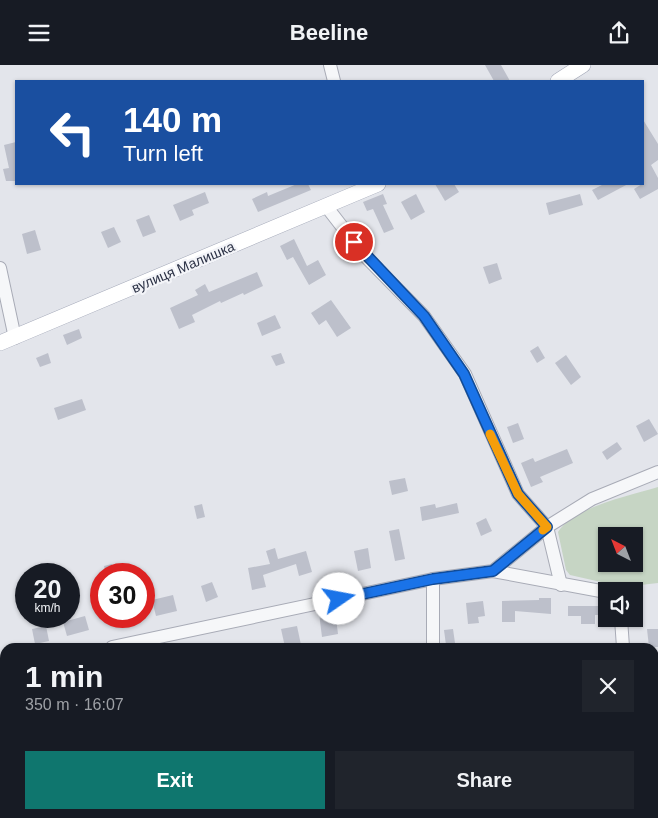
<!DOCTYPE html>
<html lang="en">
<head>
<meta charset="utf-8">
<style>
  :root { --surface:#171b24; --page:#20242c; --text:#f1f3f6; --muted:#9ea1a6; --accent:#0f766e }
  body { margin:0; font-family:Helvetica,sans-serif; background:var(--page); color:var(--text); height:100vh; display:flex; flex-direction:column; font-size:19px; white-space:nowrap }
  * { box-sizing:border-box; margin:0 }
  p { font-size:16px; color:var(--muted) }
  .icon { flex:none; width:28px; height:28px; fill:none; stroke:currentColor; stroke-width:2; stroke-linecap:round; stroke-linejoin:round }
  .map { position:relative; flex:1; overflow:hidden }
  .panel { position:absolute; left:0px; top:578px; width:659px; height:176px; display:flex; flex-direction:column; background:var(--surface); border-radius:15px 15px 0 0; box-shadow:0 1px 4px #0004 }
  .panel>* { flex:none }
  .top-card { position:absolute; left:15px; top:15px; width:629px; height:105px; border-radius:0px; box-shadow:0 1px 4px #0004; background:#1a4fa0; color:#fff; overflow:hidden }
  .needle { width:32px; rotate:318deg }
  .controls { position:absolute; left:598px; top:462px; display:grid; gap:10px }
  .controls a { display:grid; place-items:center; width:45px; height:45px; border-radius:0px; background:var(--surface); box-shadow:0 1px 4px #0004; font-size:25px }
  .speed { position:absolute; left:15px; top:498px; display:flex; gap:10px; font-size:25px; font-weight:700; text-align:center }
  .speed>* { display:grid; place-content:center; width:65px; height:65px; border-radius:50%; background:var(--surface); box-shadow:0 1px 4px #0004; line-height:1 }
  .speed small { font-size:12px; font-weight:400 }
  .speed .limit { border:8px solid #d22; background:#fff; color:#111 }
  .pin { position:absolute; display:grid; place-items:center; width:42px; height:42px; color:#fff; margin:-21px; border:2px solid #fff; border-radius:50%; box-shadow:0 1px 5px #0007 }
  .me { position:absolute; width:55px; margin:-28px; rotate:78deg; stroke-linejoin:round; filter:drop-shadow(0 0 4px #0008) }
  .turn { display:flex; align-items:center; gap:18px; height:105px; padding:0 25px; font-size:22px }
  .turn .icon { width:65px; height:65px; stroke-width:2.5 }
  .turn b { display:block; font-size:35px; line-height:42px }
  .round { display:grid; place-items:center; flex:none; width:52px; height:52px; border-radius:0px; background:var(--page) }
  .summary { display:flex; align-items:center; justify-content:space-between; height:85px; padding:0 25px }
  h1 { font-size:30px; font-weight:800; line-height:38px }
  .cta { display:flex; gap:10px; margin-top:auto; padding:10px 25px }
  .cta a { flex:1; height:58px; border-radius:0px; background:var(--accent); color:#fff; font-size:20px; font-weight:800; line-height:58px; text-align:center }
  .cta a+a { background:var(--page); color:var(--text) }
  header { display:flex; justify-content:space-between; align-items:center; height:65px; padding:0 25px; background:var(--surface); font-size:22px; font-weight:800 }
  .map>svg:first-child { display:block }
  .green { fill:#c6d5c4; fill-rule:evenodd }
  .building { fill:#bdc0cb }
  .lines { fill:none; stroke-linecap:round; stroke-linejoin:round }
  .minor-casing { stroke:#a8abb6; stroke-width:14 }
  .major-casing { stroke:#a2a7b7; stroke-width:16 }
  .minor { stroke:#f6f7f9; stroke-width:12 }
  .major { stroke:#fff; stroke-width:15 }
  .route-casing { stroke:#114b97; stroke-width:12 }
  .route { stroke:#1a73e8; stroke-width:9 }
  .slow { stroke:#f59e0b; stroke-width:9 }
  .labels { text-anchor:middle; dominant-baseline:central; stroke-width:4.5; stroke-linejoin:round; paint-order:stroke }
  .street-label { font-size:14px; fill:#2a3044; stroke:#f3f4f8 }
</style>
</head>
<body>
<header><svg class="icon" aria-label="menu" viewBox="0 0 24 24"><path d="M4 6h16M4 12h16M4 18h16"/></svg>Beeline<svg class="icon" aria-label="share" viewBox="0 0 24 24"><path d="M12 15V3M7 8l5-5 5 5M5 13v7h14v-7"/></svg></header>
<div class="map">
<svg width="658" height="753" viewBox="0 0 658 753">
  <rect width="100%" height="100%" fill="#e3e5eb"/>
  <!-- green -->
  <path class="green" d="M 658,422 L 658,518 L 623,522 L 570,510 L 566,505 L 558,467 C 575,441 629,431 658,422 ZM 606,471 L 634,471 L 634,499 L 606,499 Z"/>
  <!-- building -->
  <g class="building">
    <polygon points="485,0 501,0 510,16 494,16"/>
    <polygon points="642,53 658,79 658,95 651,100 658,113 658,124 640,134 634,124 642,119"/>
    <polygon points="16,77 16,116 6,116 3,104 9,103 4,80"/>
    <polygon points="297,119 308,119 311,125 258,147 252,134 267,127 268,131"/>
    <polygon points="435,119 454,119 459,127 445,136"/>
    <polygon points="604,119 628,119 598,135 592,125"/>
    <polygon points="205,127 209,138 192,145 194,150 180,156 173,140"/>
    <polygon points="383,129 387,139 383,140 394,164 384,168 373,144 367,146 363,137"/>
    <polygon points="416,129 425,147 411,155 401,137"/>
    <polygon points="580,129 583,140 549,150 546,138"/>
    <polygon points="149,150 156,167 143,172 136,155"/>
    <polygon points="114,162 121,177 108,183 101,167"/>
    <polygon points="35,165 41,185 27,189 22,169"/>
    <polygon points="294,174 307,201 318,195 326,210 309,220 293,192 287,195 280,181"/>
    <polygon points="497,198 502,214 489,219 483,202"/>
    <polygon points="257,207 263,221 244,230 243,228 221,238 220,236 192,250 195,257 179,264 170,243 198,230 195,225 205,219 209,227"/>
    <polygon points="331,235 351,263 337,272 326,255 319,260 311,248"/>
    <polygon points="275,250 281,263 262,271 257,258"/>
    <polygon points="79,264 82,273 67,280 63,270"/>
    <polygon points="538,281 545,293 537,298 530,286"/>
    <polygon points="48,288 51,298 40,302 36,293"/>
    <polygon points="281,288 285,298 276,301 271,291"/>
    <polygon points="566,290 581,312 571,320 555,298"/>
    <polygon points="82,334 86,345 58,355 54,343"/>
    <polygon points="649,354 658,369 644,377 636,361"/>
    <polygon points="518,358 524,374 513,378 507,362"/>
    <polygon points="617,377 622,384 607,395 602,387"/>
    <polygon points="567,384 573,398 540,412 543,417 531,422 521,398 533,393 535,397"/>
    <polygon points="405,413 408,426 392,430 389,416"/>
    <polygon points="457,438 459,448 422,456 420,442 435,439 436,443"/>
    <polygon points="202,439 205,452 197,454 194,441"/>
    <polygon points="486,453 492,466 481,471 476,458"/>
    <polygon points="399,464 405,494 395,496 389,466"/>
    <polygon points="275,483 278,494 306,486 312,507 299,511 296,499 263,510 266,522 252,525 248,503 270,499 266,486"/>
    <polygon points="368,483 371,503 358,506 354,486"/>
    <polygon points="112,499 115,509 106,509 104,501"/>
    <polygon points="212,517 218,532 206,537 201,521"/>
    <polygon points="173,530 177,546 156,551 152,535"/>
    <polygon points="539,533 551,533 551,549 515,546 515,557 502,557 502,536 539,535"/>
    <polygon points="483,536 485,551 478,552 479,558 468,559 466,538"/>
    <polygon points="568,541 599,541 599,550 595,550 595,559 581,559 581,551 568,551"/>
    <polygon points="335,546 338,569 322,572 319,548"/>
    <polygon points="85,551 89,565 67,571 63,557"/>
    <polygon points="46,561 49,576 35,579 32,564"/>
    <polygon points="297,561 301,580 285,582 281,564"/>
    <polygon points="453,564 455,578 446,580 444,565"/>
    <polygon points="647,564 658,564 658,582 649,582"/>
  </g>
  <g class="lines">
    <defs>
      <g id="minor">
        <polyline points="330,0 334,16"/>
        <polyline points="326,141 364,190 424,251 465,309 518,429 547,462 561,520"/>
        <polyline points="0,203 15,273"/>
        <polyline points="493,506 606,527"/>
        <polyline points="621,554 623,582"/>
        <polyline points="112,582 433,514 493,506 547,462 592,434 658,407"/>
        <polyline points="433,582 433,514"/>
        <polyline points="0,607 5,605"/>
        <polyline points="433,749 433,753"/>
        <polyline points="638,749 638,753"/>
        <polyline points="190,753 208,749"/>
      </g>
      <g id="major">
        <polyline points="558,16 583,0"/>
        <polyline points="0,278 378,119"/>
      </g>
    </defs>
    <!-- minor casing -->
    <use href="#minor" class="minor-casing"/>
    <!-- major casing -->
    <use href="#major" class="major-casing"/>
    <!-- minor -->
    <use href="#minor" class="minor"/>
    <!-- major -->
    <use href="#major" class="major"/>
  </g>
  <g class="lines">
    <defs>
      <polyline id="route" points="339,534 433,514 493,506 547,462 518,429 464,309 424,251 354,177"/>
    </defs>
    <!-- route casing -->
    <use href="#route" class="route-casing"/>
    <!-- route -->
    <use href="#route" class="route"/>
    <!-- slow -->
    <polyline class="slow" points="490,369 518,429 547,462 543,465"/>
  </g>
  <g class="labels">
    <!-- street labels -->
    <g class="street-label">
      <text transform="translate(183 202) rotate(-23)">вулиця Малишка</text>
    </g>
  </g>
</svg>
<div class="controls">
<a><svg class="needle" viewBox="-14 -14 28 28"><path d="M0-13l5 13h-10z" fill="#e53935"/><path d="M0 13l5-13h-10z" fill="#9ea1a6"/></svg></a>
<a><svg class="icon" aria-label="sound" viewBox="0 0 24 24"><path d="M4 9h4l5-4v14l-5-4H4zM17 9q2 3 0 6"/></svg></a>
</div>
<div class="speed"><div>20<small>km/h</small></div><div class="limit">30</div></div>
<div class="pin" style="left:354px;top:177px;background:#d93025"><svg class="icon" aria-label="arrive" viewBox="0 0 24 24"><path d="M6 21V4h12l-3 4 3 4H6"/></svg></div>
<svg class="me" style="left:339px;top:534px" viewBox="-20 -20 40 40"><circle r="19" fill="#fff"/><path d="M0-13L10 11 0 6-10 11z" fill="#1a73e8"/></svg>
<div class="top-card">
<div class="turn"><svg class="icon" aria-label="left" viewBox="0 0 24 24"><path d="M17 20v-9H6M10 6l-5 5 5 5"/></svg><div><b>140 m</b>Turn left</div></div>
</div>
<section class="panel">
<div class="summary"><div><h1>1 min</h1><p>350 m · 16:07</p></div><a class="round"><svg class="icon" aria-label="close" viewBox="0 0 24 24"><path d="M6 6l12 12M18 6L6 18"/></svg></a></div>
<div class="cta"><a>Exit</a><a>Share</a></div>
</section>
</div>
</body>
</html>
